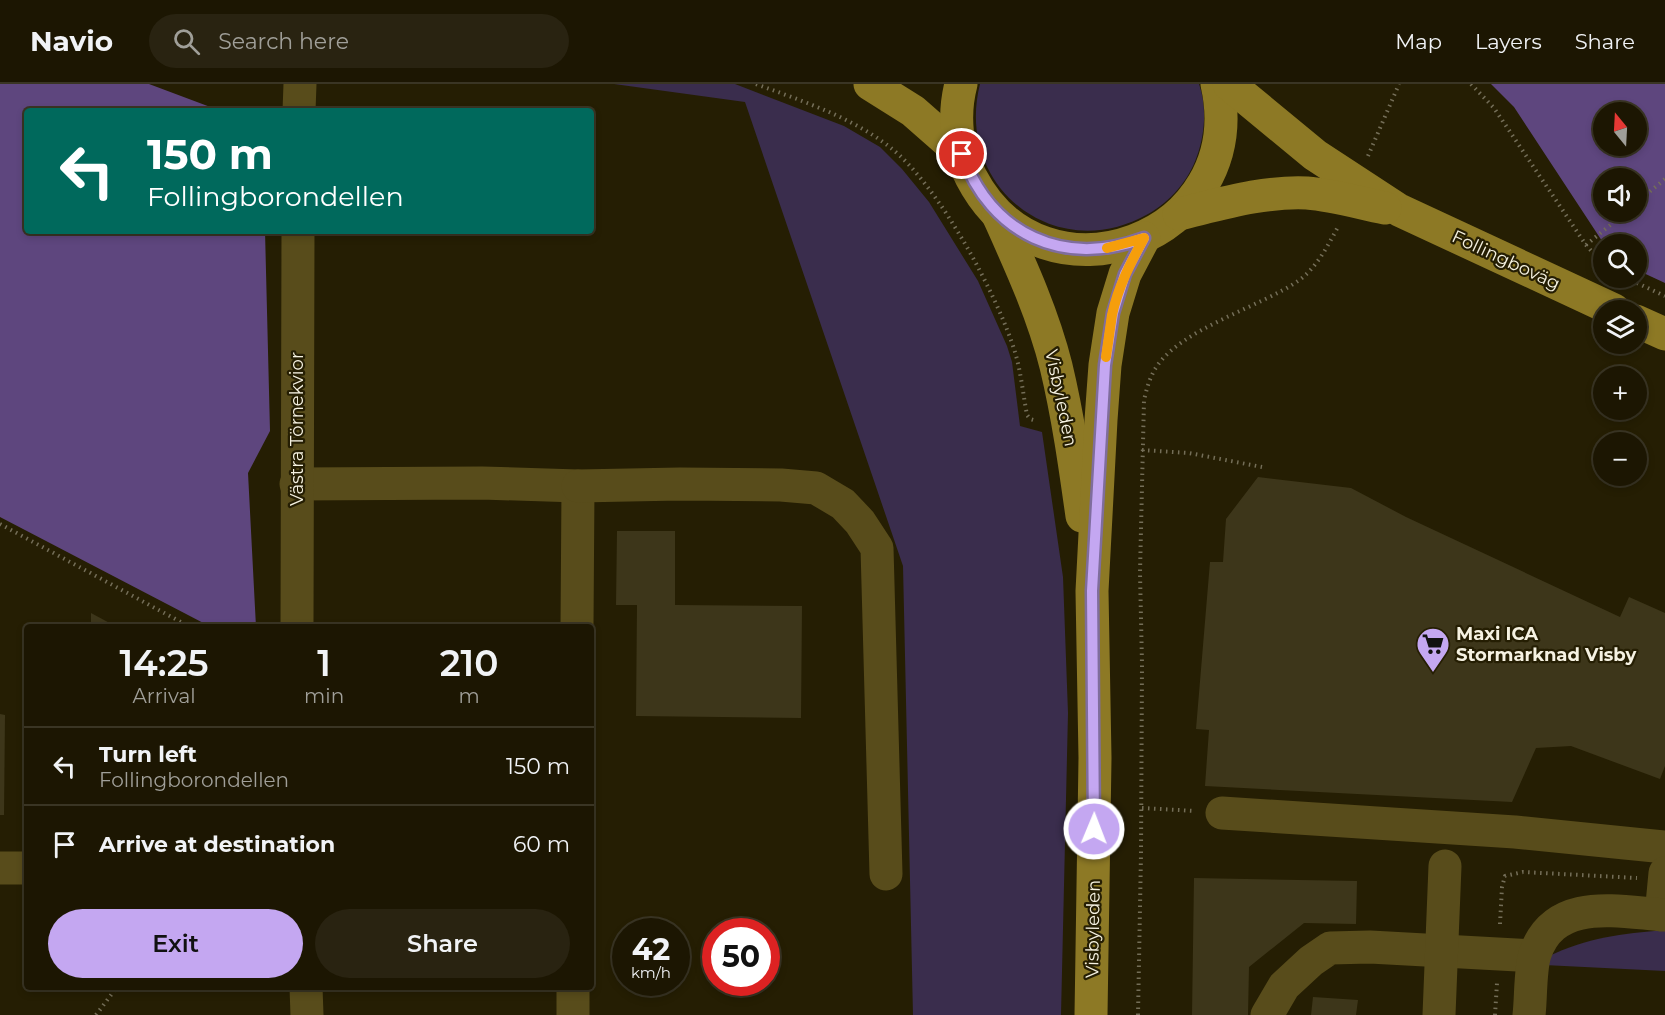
<!DOCTYPE html>
<html lang="en">
<head>
<meta charset="utf-8">
<style>
  :root { --surface:#1c1602; --page:#292311; --text:#f1f3f6; --muted:#a09f99; --line:#3a3524; --accent:#c4a7f1 }
  body { margin:0; font-family:Montserrat,sans-serif; background:var(--page); color:var(--text); height:100vh; display:flex; flex-direction:column; font-size:22px; white-space:nowrap }
  * { box-sizing:border-box; margin:0 }
  p { font-size:20px; color:var(--muted) }
  .icon { flex:none; width:33px; height:33px; fill:none; stroke:currentColor; stroke-width:2; stroke-linecap:round; stroke-linejoin:round }
  .map { position:relative; flex:1; overflow:hidden }
  .panel { position:absolute; left:24px; top:540px; width:570px; height:366px; display:flex; flex-direction:column; background:var(--surface); border-radius:6px; box-shadow:0 3px 9px #0003,0 0 0 2px var(--line) }
  .panel>* { flex:none }
  .guide { position:absolute; left:24px; top:24px; width:570px; height:126px; border-radius:6px; box-shadow:0 3px 9px #0003,0 0 0 2px var(--line); background:#00695c; color:#fff; overflow:hidden }
  .needle { width:39px; rotate:342deg }
  .fabs { position:absolute; left:1593px; top:18px; display:grid; gap:12px }
  .fabs a { display:grid; place-items:center; width:54px; height:54px; border-radius:50%; background:var(--surface); box-shadow:0 3px 9px #0003,0 0 0 2px var(--line); font-size:30px }
  .speed { position:absolute; left:612px; top:834px; display:flex; gap:12px; font-size:30px; font-weight:700; text-align:center }
  .speed>* { display:grid; place-content:center; width:78px; height:78px; border-radius:50%; background:var(--surface); box-shadow:0 3px 9px #0003,0 0 0 2px var(--line); line-height:1 }
  .speed small { font-size:15px; font-weight:400 }
  .speed .limit { border:9px solid #d22; background:#fff; color:#111 }
  .pin { position:absolute; display:grid; place-items:center; width:51px; height:51px; color:#fff; margin:-26px; border:3px solid #fff; border-radius:50%; box-shadow:0 2px 6px #0007 }
  .me { position:absolute; width:66px; margin:-33px; rotate:1deg; stroke-linejoin:round; filter:drop-shadow(0 0 4px #0008) }
  .turn { display:flex; align-items:center; gap:21px; height:126px; padding:0 24px; font-size:27px }
  .turn .icon { width:78px; height:78px; stroke-width:2.5 }
  .turn b { display:block; font-size:42px; line-height:51px }
  .eta { display:flex; justify-content:space-evenly; align-items:center; height:102px; text-align:center }
  .eta b { font-size:36px; font-weight:600; line-height:42px }
  .cta { display:flex; gap:12px; margin-top:auto; padding:12px 24px }
  .cta a { flex:1; height:69px; border-radius:36px; background:var(--accent); color:#111; font-size:24px; font-weight:600; line-height:69px; text-align:center }
  .cta a+a { background:var(--page); color:var(--text) }
  ul { padding:0; list-style:none }
  li { display:flex; align-items:center; gap:18px; height:78px; padding:0 24px; border-top:2px solid var(--line) }
  li div { flex:1 }
  li b { display:block; font-size:22px }
  li em { font-style:normal }
  header { display:flex; align-items:center; gap:36px; box-sizing:border-box; height:84px; padding:0 30px; background:var(--surface); border-bottom:2px solid var(--line) }
  header strong { font-size:28px }
  nav { display:flex; gap:33px; margin-inline-start:auto; font-size:21px }
  .search { width:420px; height:54px; background:var(--page); display:flex; align-items:center; gap:15px; box-sizing:border-box; padding:0 21px; border-radius:33px; color:var(--muted); font-size:22px }
  .map>svg:first-child { display:block }
  .green { fill:#3a2d4d }
  .forest { fill:#5e467e; fill-rule:evenodd }
  .building { fill:#3d361a }
  .lines { fill:none; stroke-linecap:round; stroke-linejoin:round }
  .path { stroke:#746e58; stroke-width:4; stroke-dasharray:1.5 4.5; stroke-linecap:butt }
  .minor { stroke:#584c1b; stroke-width:33 }
  .major { stroke:#8d7925; stroke-width:33 }
  .route-casing { stroke:#7f6d9d; stroke-width:15 }
  .route { stroke:#c4a7f1; stroke-width:10 }
  .slow { stroke:#f59e0b; stroke-width:10 }
  .labels { text-anchor:middle; dominant-baseline:central; stroke-width:4.5; stroke-linejoin:round; paint-order:stroke }
  .street-label { font-size:18px; fill:#f6f2e2; stroke:#251e03 }
  .poi-label { font-size:18px; font-weight:bold; fill:#f6f2e2; stroke:#251e03; text-anchor:start }
</style>
</head>
<body>
<header>
<strong>Navio</strong>
<div class="search"><svg class="icon" aria-label="search" viewBox="0 0 24 24"><circle cx="10" cy="10" r="6"/><path d="M15 15l6 6"/></svg>Search here</div>
<nav><a>Map</a><a>Layers</a><a>Share</a></nav>
</header>
<div class="map">
<svg width="1665" height="931" viewBox="0 0 1665 931">
  <rect width="100%" height="100%" fill="#251e03"/>
  <!-- green -->
  <g class="green">
    <polygon points="614,0 735,0 844,42 880,63 902,85 929,118 978,197 1007,262 1012,278 1020,342 1042,348 1063,493 1068,629 1061,931 913,931 903,482 745,18"/>
    <path d="M 980,0 L 1199,0 C 1207,22 1205,50 1197,72 C 1189,96 1170,118 1148,130 C 1055,183 954,102 980,0 Z"/>
    <path d="M 1665,846 L 1665,887 L 1544,881 L 1547,873 C 1588,853 1621,850 1665,846 Z"/>
  </g>
  <!-- forest -->
  <g class="forest">
    <polygon points="0,0 149,0 221,27 27,27 27,147 265,147 270,347 248,389 256,543 211,543 0,433"/>
    <path d="M 1491,0 L 1665,0 L 1665,199 L 1637,186 L 1636,160 L 1604,160 L 1514,23 ZM 1604,28 L 1636,28 L 1636,62 L 1604,62 ZM 1604,94 L 1636,94 L 1636,128 L 1604,128 Z"/>
  </g>
  <!-- building -->
  <g class="building">
    <polygon points="1258,393 1351,404 1406,433 1620,533 1629,513 1665,529 1665,682 1660,695 1571,662 1536,664 1512,718 1205,702 1209,646 1196,645 1210,478 1223,478 1226,435"/>
    <polygon points="617,447 675,447 675,521 802,522 801,634 636,632 637,521 616,521"/>
    <polygon points="91,529 117,543 91,543"/>
    <polygon points="0,630 5,631 4,731 0,731"/>
    <polygon points="1194,794 1357,797 1356,840 1304,839 1249,883 1248,931 1192,931"/>
    <polygon points="1313,913 1358,916 1356,931 1311,931"/>
  </g>
  <g class="lines">
    <!-- path -->
    <g class="path">
      <path d="M 756,0 C 802,17 852,33 891,64 C 939,102 997,210 1015,268 C 1021,288 1023,310 1027,331 L 1030,335 L 1037,337"/>
      <polyline points="1471,0 1494,24 1586,161 1604,181"/>
      <polyline points="1368,72 1399,0"/>
      <polyline points="1636,119 1665,95"/>
      <polyline points="1586,161 1626,128"/>
      <polyline points="1626,194 1665,212"/>
      <polyline points="1142,366 1189,369 1262,383"/>
      <polyline points="0,440 190,543"/>
      <polyline points="1142,724 1195,727"/>
      <polyline points="1500,840 1502,803 1505,792 1523,788 1637,794"/>
      <polyline points="96,931 117,903"/>
      <path d="M 1138,931 L 1141,770 L 1142,580 L 1140,489 L 1144,316 C 1147,304 1150,292 1157,282 C 1183,244 1260,223 1298,197 C 1317,184 1328,161 1339,141"/>
      <polyline points="1495,931 1497,899"/>
    </g>
    <!-- minor -->
    <g class="minor">
      <polyline points="299,27 300,0"/>
      <polyline points="296,400 482,399 578,402 577,543"/>
      <polyline points="578,402 680,400 781,401 816,404 843,420 860,438 877,464 886,790"/>
      <polyline points="297,543 298,147"/>
      <polyline points="1222,729 1515,748 1665,763"/>
      <polyline points="0,784 27,784"/>
      <polyline points="1661,831 1665,789"/>
      <polyline points="306,903 307,931"/>
      <polyline points="573,931 573,903"/>
      <polyline points="1267,931 1284,902 1311,877 1330,864 1370,863 1534,872"/>
      <polyline points="1439,931 1445,782"/>
      <path d="M 1529,931 C 1531,915 1530,885 1535,870 C 1555,812 1618,828 1665,831"/>
    </g>
    <!-- major -->
    <g class="major">
      <polyline points="870,0 913,27 962,70"/>
      <path d="M 961,0 C 953,31 956,65 971,93 C 1043,232 1252,155 1217,0"/>
      <polyline points="1229,0 1315,71 1399,126 1614,226"/>
      <path d="M 1179,130 C 1221,120 1263,107 1307,109 C 1333,111 1360,119 1385,124"/>
      <path d="M 998,131 C 1020,180 1043,230 1056,282 C 1068,332 1075,382 1082,432"/>
      <polyline points="1636,237 1665,250"/>
      <polyline points="1091,931 1095,674 1092,507 1101,336 1105,281 1113,229 1125,190 1144,154"/>
    </g>
  </g>
  <g class="lines">
    <defs>
      <path id="route" d="M 962,70 C 991,151 1064,184 1144,154 L 1125,190 L 1113,229 L 1105,281 L 1092,507 L 1094,745"/>
    </defs>
    <!-- route casing -->
    <use href="#route" class="route-casing"/>
    <!-- route -->
    <use href="#route" class="route"/>
    <!-- slow -->
    <path class="slow" d="M 1106,273 C 1108,259 1110,245 1112,231 C 1118,203 1131,178 1144,154 L 1107,164"/>
  </g>
  <!-- icons -->
  <defs>
    <symbol id="supermarket-pin" viewBox="-11 -11 22 30"><path d="M0 17L-7.5 6A9.5 9.5 0 1 1 7.5 6Z" fill="#c4a7f1" stroke="#251e03"/><path d="M-6-5.5h2.5l.6 2H6L4.5 2H-2.5L-4.4-4H-6ZM-1.5 3.2a1.3 1.3 0 1 0 .1 0ZM3 3.2a1.3 1.3 0 1 0 .1 0Z" fill="#111"/></symbol>
  </defs>
  <g fill-rule="evenodd">
    <use href="#supermarket-pin" x="1414" y="541" width="38" height="52"/>
  </g>
  <g class="labels">
    <!-- street labels -->
    <g class="street-label">
      <text transform="translate(1506 176) rotate(25)">Follingboväg</text>
      <text transform="translate(1061 314) rotate(78)">Visbyleden</text>
      <text transform="translate(297 345) rotate(-90)">Västra Törnekvior</text>
      <text transform="translate(1093 845) rotate(-89)">Visbyleden</text>
    </g>
    <!-- poi labels -->
    <g class="poi-label">
      <text x="1456" y="550">Maxi ICA<tspan x="1456" dy="21">Stormarknad Visby</tspan></text>
    </g>
  </g>
</svg>
<div class="fabs">
<a><svg class="needle" viewBox="-14 -14 28 28"><path d="M0-13l5 13h-10z" fill="#e53935"/><path d="M0 13l5-13h-10z" fill="#a09f99"/></svg></a>
<a><svg class="icon" aria-label="sound" viewBox="0 0 24 24"><path d="M4 9h4l5-4v14l-5-4H4zM17 9q2 3 0 6"/></svg></a>
<a><svg class="icon" aria-label="search" viewBox="0 0 24 24"><circle cx="10" cy="10" r="6"/><path d="M15 15l6 6"/></svg></a>
<a><svg class="icon" aria-label="layers" viewBox="0 0 24 24"><path d="M12 4l9 5-9 5-9-5zM3 14l9 5 9-5"/></svg></a>
<a>+</a>
<a>−</a>
</div>
<div class="speed"><div>42<small>km/h</small></div><div class="limit">50</div></div>
<div class="pin" style="left:962px;top:70px;background:#d93025"><svg class="icon" aria-label="arrive" viewBox="0 0 24 24"><path d="M6 21V4h12l-3 4 3 4H6"/></svg></div>
<svg class="me" style="left:1094px;top:745px" viewBox="-20 -20 40 40"><circle r="17" fill="#c4a7f1" stroke="#fff" stroke-width="3"/><path d="M0-11L8 9 0 5-8 9z" fill="#fff"/></svg>
<div class="guide">
<div class="turn"><svg class="icon" aria-label="left" viewBox="0 0 24 24"><path d="M17 20v-9H6M10 6l-5 5 5 5"/></svg><div><b>150 m</b>Follingborondellen</div></div>
</div>
<section class="panel">
<div class="eta">
<div><b>14:25</b><p>Arrival</p></div>
<div><b>1</b><p>min</p></div>
<div><b>210</b><p>m</p></div>
</div>
<ul>
<li><svg class="icon" aria-label="left" viewBox="0 0 24 24"><path d="M17 20v-9H6M10 6l-5 5 5 5"/></svg><div><b>Turn left</b><p>Follingborondellen</p></div><em>150 m</em></li>
<li><svg class="icon" aria-label="arrive" viewBox="0 0 24 24"><path d="M6 21V4h12l-3 4 3 4H6"/></svg><div><b>Arrive at destination</b></div><em>60 m</em></li>
</ul>
<div class="cta"><a>Exit</a><a>Share</a></div>
</section>
</div>
</body>
</html>
